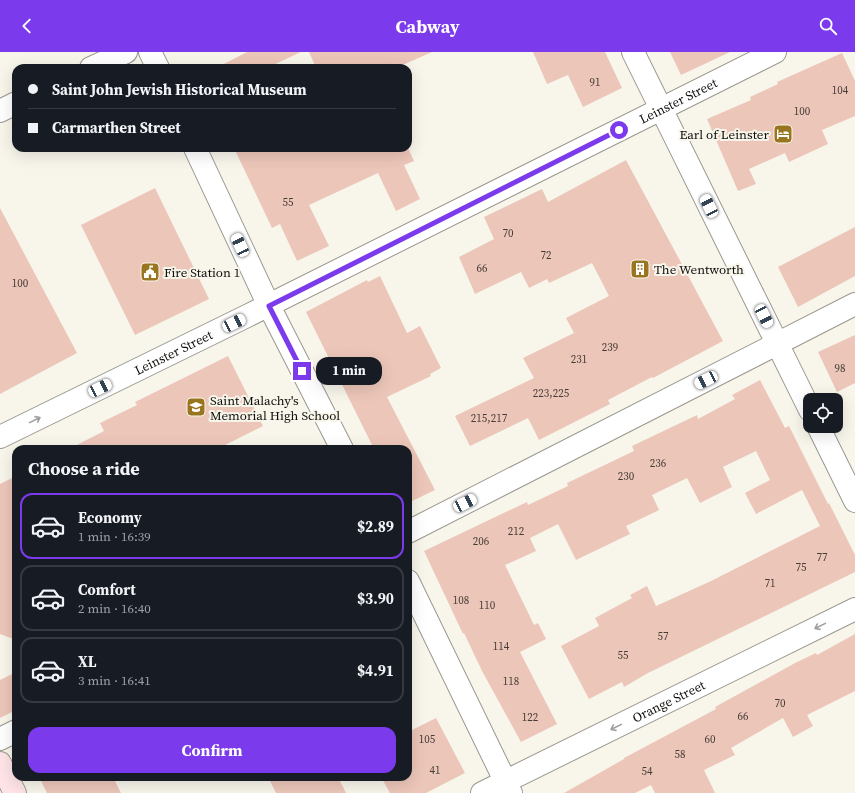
<!DOCTYPE html>
<meta charset="utf-8">
<style>
:root{--surface:#171b24;--page:#20242c;--text:#f1f3f6;--muted:#9ea1a6;--line:#363941;--accent:#7c3aed}
body{margin:0;font-family:"Source Serif 4",serif;background:var(--page);color:var(--text);height:100vh;display:flex;flex-direction:column;font-size:15px;white-space:nowrap}
*{box-sizing:border-box;margin:0}
p{font-size:13px;color:var(--muted)}
.icon{flex:none;width:22px;height:22px;fill:none;stroke:currentColor;stroke-width:2;stroke-linecap:round;stroke-linejoin:round}
.map{position:relative;flex:1;overflow:hidden}
.sheet{position:absolute;left:12px;top:393px;width:400px;height:336px;display:flex;flex-direction:column;background:var(--surface);border-radius:12px;box-shadow:0 4px 16px #0002}
.sheet>*{flex:none}
.banner{position:absolute;left:12px;top:12px;width:400px;height:88px;border-radius:12px;box-shadow:0 4px 16px #0002;display:grid;align-content:center;height:88px;padding:0 16px;background:var(--surface)}
.buttons{position:absolute;left:803px;top:341px;display:grid;gap:8px}
.buttons a{display:grid;place-items:center;width:40px;height:40px;border-radius:8px;background:var(--surface);box-shadow:0 4px 16px #0002;font-size:20px}
.end{position:absolute;width:18px;height:18px;margin:-9px;border:5px solid #7c3aed;background:#fff;box-shadow:0 0 0 2px #fff}
.from{border-radius:50%}
.bubble{position:absolute;height:28px;border-radius:12px;background:var(--surface);box-shadow:0 4px 16px #0002;font-size:13px;font-weight:700;line-height:28px;text-align:center}
.car{position:absolute;width:12px;height:24px;margin:-12px -6px;border-radius:5px;box-shadow:0 0 3px 1px #0007;background:linear-gradient(#fff 24%,#345 0 40%,#fff 0 76%,#345 0 86%,#fff 0)}
.banner b{display:flex;align-items:center;gap:14px;height:38px;font-size:15px}
.banner b+b{border-top:1px solid var(--line)}
.banner i{width:10px;height:10px;background:var(--text)}
ul{padding:0;list-style:none}
li{display:flex;align-items:center;gap:12px;height:66px;margin:0 8px 6px;padding:0 8px;border:2px solid var(--line);border-radius:12px}
li div{flex:1}
li b{display:block;font-size:15px}
li em{font-style:normal;font-weight:700}
li.current{border-color:var(--accent)}
li>.icon{width:36px;height:36px;stroke-width:1.5}
h2{padding:0 16px;font-size:18px;line-height:48px}
.button{display:flex;gap:8px;margin-top:auto;padding:8px 16px}
.button a{flex:1;height:46px;border-radius:12px;background:var(--accent);color:#fff;font-size:16px;font-weight:700;line-height:46px;text-align:center}
header{display:flex;justify-content:space-between;align-items:center;height:52px;padding:0 16px;background:var(--accent);color:#fff;font-size:18px;font-weight:700}
.map>svg:first-child{display:block}
</style>
<header><svg class="icon" aria-label="back" viewBox="0 0 24 24"><path d="M15 5l-7 7 7 7"/></svg>Cabway<svg class="icon" aria-label="search" viewBox="0 0 24 24"><circle cx="10" cy="10" r="6"/><path d="M15 15l6 6"/></svg></header>
<div class="map">
<svg width="855" height="741" viewBox="0 0 855 741">
<rect width="100%" height="100%" fill="#f8f6eb"/>
<g fill="#ecc6b9">
<path d="M247 0H301L267 16H216Z"/>
<path d="M309 0H432L396 16H316Z"/>
<path d="M533 0H605L622 36 583 55 568 23 547 32Z"/>
<path d="M670 0H730L681 23Z"/>
<path d="M842 1 855 29V64L822 78 828 92 789 110 785 101 749 117 756 132 738 139 707 67 751 48 750 45 778 32 777 30Z"/>
<path d="M234 96H408L414 109 404 113 420 147 396 159 378 121 309 153 329 194 297 209 280 172 272 176Z"/>
<path d="M626 108 723 289 653 326 652 325 608 348 610 352 539 388 528 366 470 394 455 364 534 326 523 306 574 281 566 266 609 244 592 211 549 231 547 227 529 236 521 220 475 242 459 205 494 187 484 165 542 137 548 150Z"/>
<path d="M155 136 209 247 135 283 81 173Z"/>
<path d="M0 156 77 301 0 342Z"/>
<path d="M855 175V224L798 255 778 215Z"/>
<path d="M380 224 407 281 420 274 441 316 430 322 431 324 387 345 435 438 408 451V397H374L306 260 367 228 368 230Z"/>
<path d="M855 283V331L837 340 818 300Z"/>
<path d="M228 304 263 374 217 397H69L104 379 100 371 137 353 135 350Z"/>
<path d="M760 328 785 376 789 374 828 452 829 451 855 503V520L648 621 624 635 622 630 589 647 561 594 599 574 595 566 632 546 630 543 647 534 656 554 711 529 820 474 802 438 756 462 745 441 770 428 756 399 723 415 732 435 700 451 687 426 652 443 659 458 626 474 630 482 576 508 558 472 530 486 536 499 505 513 534 573 538 571 546 587 520 600 557 672 521 690 482 619 464 581 463 582 424 499 527 450 528 453 568 434 567 431 634 399 632 394 697 363 698 367 735 347 732 343Z"/>
<path d="M16 424V588L0 582V432Z"/>
<path d="M855 582V639L807 663 813 674 793 685 783 666 731 696 735 703 704 718 715 741H655L651 733 635 741H564L624 707V706L716 657 715 655 795 611 816 601 817 603Z"/>
<path d="M16 620V658L0 666V628Z"/>
<path d="M436 666 465 721 426 741H390L381 725H408V680Z"/>
<path d="M39 725H113L121 741H47Z"/>
<path d="M268 725H338L346 741H276Z"/>
</g>
<g fill="none" stroke-linecap="round" stroke-linejoin="round">
<defs>
<g id="street">
<path d="M150 0 158 16"/>
<path d="M633 0 810 358"/>
<path d="M91 16 126 0"/>
<path d="M0 59 16 51"/>
<path d="M195 96 269 254 342 397"/>
<path d="M818 374 855 449"/>
<path id="s1" d="M0 385 247 264 775 0"/>
<path d="M408 480 855 252"/>
<path d="M408 529 511 741"/>
<path d="M0 687 16 679"/>
<path id="s2" d="M482 741 855 557"/>
</g>
<path id="secondary" d="M0 711 15 741"/>
</defs>
<use href="#street" stroke="#9a988f" stroke-width="24"/>
<use href="#secondary" stroke="#9a988f" stroke-width="24"/>
<use href="#street" stroke="#fff" stroke-width="22"/>
<use href="#secondary" stroke="#fee4e7" stroke-width="22"/>
</g>
<defs><path id="oneway-shaft" d="M-6 0H5M1.5-3L5.5 0L1.5 3" fill="none" stroke-width="1.6" stroke-linecap="round" stroke-linejoin="round"/></defs>
<g stroke="#9f9f9d">
<use href="#oneway-shaft" transform="translate(35 368) rotate(-26)"/>
<use href="#oneway-shaft" transform="translate(820 574) rotate(154)"/>
<use href="#oneway-shaft" transform="translate(616 675) rotate(154)"/>
</g>
<g fill="none" stroke-linecap="round" stroke-linejoin="round">
<path stroke="#7c3aed" stroke-width="5" d="M302 319 269 254 619 78"/>
</g>
<defs>
<symbol id="hotel-square" viewBox="-11 -11 22 22"><rect x="-9" y="-9" width="18" height="18" rx="4" fill="#9a7520" stroke="#f8f6eb"/><path d="M-6-4.5h1.5V1H6V5H4.5V3h-9V5H-6ZM-4 0a1.8 1.8 0 1 1 3.6 0ZM.5 0V-2.5h3Q6-2.5 6 0Z" fill="#fff"/></symbol>
<symbol id="building-square" viewBox="-11 -11 22 22"><rect x="-9" y="-9" width="18" height="18" rx="4" fill="#9a7520" stroke="#f8f6eb"/><path d="M-4-6H4V6H1V3H-1V6H-4ZM-2.5-4.3h1.7v1.8h-1.7ZM.8-4.3h1.7v1.8H.8ZM-2.5-1h1.7V.8h-1.7ZM.8-1h1.7V.8H.8Z" fill="#fff"/></symbol>
<symbol id="civic-square" viewBox="-11 -11 22 22"><rect x="-9" y="-9" width="18" height="18" rx="4" fill="#9a7520" stroke="#f8f6eb"/><path d="M-.6-6.5H3V-4.5H.6V-3L4-1V1h2V6H-6V1h2V-1L-.6-3ZM-1.2 2.5V6h2.4V2.5Z" fill="#fff"/></symbol>
<symbol id="school-square" viewBox="-11 -11 22 22"><rect x="-9" y="-9" width="18" height="18" rx="4" fill="#9a7520" stroke="#f8f6eb"/><path d="M0-5L7-2L0 1L-7-2ZM-4 1L0 2.5L4 1V4Q0 6-4 4Z" fill="#fff"/></symbol>
</defs>
<g fill-rule="evenodd">
<use href="#hotel-square" x="772" y="71" width="22" height="22"/>
<use href="#building-square" x="629" y="206" width="22" height="22"/>
<use href="#civic-square" x="139" y="209" width="22" height="22"/>
<use href="#school-square" x="185" y="344" width="22" height="22"/>
</g>
<g text-anchor="middle" dominant-baseline="central" stroke-width="4" stroke-linejoin="round" paint-order="stroke">
<g font-size="11" fill="#463c36">
<text x="595" y="30">91</text>
<text x="840" y="38">104</text>
<text x="802" y="59">100</text>
<text x="288" y="150">55</text>
<text x="508" y="181">70</text>
<text x="546" y="203">72</text>
<text x="482" y="216">66</text>
<text x="20" y="231">100</text>
<text x="610" y="295">239</text>
<text x="579" y="307">231</text>
<text x="840" y="316">98</text>
<text x="551" y="341">223,225</text>
<text x="489" y="366">215,217</text>
<text x="658" y="411">236</text>
<text x="626" y="424">230</text>
<text x="516" y="479">212</text>
<text x="481" y="489">206</text>
<text x="822" y="505">77</text>
<text x="801" y="515">75</text>
<text x="770" y="531">71</text>
<text x="461" y="548">108</text>
<text x="487" y="553">110</text>
<text x="663" y="584">57</text>
<text x="501" y="594">114</text>
<text x="623" y="603">55</text>
<text x="511" y="629">118</text>
<text x="780" y="651">70</text>
<text x="743" y="664">66</text>
<text x="530" y="665">122</text>
<text x="427" y="687">105</text>
<text x="710" y="687">60</text>
<text x="680" y="702">58</text>
<text x="435" y="718">41</text>
<text x="647" y="719">54</text>
</g>
<g font-size="13" fill="#0f0e0b" stroke="#f8f6eb">
<text stroke="none"><textPath href="#s1" startOffset="757">Leinster Street</textPath></text>
<text stroke="none"><textPath href="#s1" startOffset="193">Leinster Street</textPath></text>
<text stroke="none"><textPath href="#s2" startOffset="208">Orange Street</textPath></text>
</g>
<g font-size="13" fill="#0f0e0b" stroke="#f8f6eb" text-anchor="start">
<text x="769" y="82" text-anchor="end">Earl of Leinster</text>
<text x="654" y="217">The Wentworth</text>
<text x="164" y="220">Fire Station 1</text>
<text x="210" y="348">Saint Malachy's<tspan x="210" dy="15">Memorial High School</tspan></text>
</g>
</g>
</svg>
<div class="buttons">
<a><svg class="icon" aria-label="locate" viewBox="0 0 24 24"><circle cx="12" cy="12" r="6"/><path d="M12 2v4M12 18v4M2 12h4M18 12h4"/></svg></a>
</div>
<i class="end from" style="left:619px;top:78px"></i>
<i class="end" style="left:302px;top:319px"></i>
<div class="bubble" style="left:316px;top:305px;width:66px">1 min</div>
<i class="car" style="left:709px;top:154px;rotate:334deg"></i>
<i class="car" style="left:240px;top:193px;rotate:335deg"></i>
<i class="car" style="left:764px;top:264px;rotate:153deg"></i>
<i class="car" style="left:234px;top:271px;rotate:64deg"></i>
<i class="car" style="left:706px;top:328px;rotate:243deg"></i>
<i class="car" style="left:100px;top:336px;rotate:64deg"></i>
<i class="car" style="left:465px;top:451px;rotate:63deg"></i>
<div class="banner">
<b><i class="from"></i>Saint John Jewish Historical Museum</b>
<b><i></i>Carmarthen Street</b>
</div>
<section class="sheet">
<h2>Choose a ride</h2>
<ul>
<li class="current"><svg class="icon" aria-label="car" viewBox="0 0 24 24"><path d="M5 17H2v-5l4-1 3-4h7l3 4 3 1v5h-3M9 17h6M6 11h13"/><circle cx="7" cy="17" r="2"/><circle cx="17" cy="17" r="2"/></svg><div><b>Economy</b><p>1 min · 16:39</p></div><em>$2.89</em></li>
<li><svg class="icon" aria-label="car" viewBox="0 0 24 24"><path d="M5 17H2v-5l4-1 3-4h7l3 4 3 1v5h-3M9 17h6M6 11h13"/><circle cx="7" cy="17" r="2"/><circle cx="17" cy="17" r="2"/></svg><div><b>Comfort</b><p>2 min · 16:40</p></div><em>$3.90</em></li>
<li><svg class="icon" aria-label="car" viewBox="0 0 24 24"><path d="M5 17H2v-5l4-1 3-4h7l3 4 3 1v5h-3M9 17h6M6 11h13"/><circle cx="7" cy="17" r="2"/><circle cx="17" cy="17" r="2"/></svg><div><b>XL</b><p>3 min · 16:41</p></div><em>$4.91</em></li>
</ul>
<div class="button"><a>Confirm</a></div>
</section>
</div>
